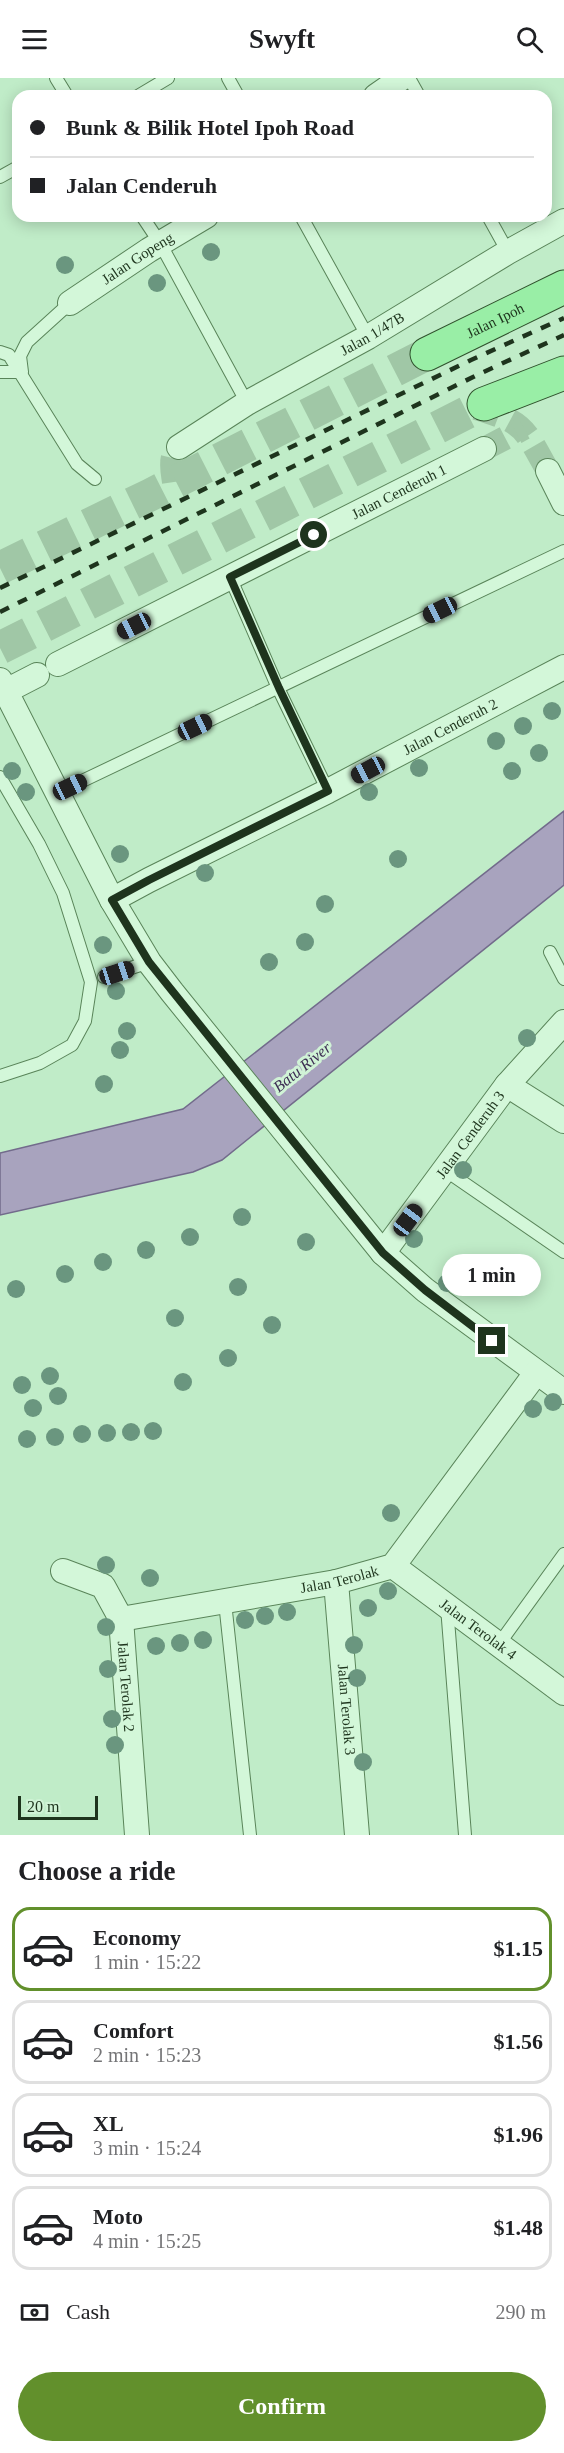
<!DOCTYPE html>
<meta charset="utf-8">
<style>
:root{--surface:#fff;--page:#f2f2f2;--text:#202124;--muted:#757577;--line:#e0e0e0;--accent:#62902c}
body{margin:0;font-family:"Times New Roman",serif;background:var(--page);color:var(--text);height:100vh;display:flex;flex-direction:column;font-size:22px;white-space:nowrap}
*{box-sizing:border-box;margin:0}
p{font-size:20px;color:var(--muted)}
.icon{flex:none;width:33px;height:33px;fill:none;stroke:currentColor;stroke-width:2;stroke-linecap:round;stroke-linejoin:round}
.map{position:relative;height:1757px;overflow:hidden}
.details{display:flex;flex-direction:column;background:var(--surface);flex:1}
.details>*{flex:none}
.banner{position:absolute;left:12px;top:12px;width:540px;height:132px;border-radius:18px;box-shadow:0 3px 15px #0003;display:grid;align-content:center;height:132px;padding:0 18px;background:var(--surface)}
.scale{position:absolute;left:18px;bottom:15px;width:80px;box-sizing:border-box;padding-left:6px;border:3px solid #1e341d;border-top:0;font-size:16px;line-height:21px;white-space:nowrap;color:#1e341d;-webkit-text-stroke:4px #d0f3d6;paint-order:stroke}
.end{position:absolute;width:27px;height:27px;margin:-14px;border:8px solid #1e341d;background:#fff;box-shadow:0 0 0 3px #fff}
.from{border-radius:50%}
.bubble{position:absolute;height:42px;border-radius:21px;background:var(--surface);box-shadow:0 3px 15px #0003;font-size:20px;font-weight:700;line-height:42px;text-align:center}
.car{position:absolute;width:18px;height:36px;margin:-18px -9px;border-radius:8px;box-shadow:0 0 4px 2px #0007;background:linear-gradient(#222 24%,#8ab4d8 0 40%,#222 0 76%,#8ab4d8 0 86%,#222 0)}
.banner b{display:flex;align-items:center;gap:21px;height:57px;font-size:22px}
.banner b+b{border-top:2px solid var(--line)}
.banner i{width:15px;height:15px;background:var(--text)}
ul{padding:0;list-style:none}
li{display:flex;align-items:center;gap:18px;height:84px;margin:0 12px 9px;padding:0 6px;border:3px solid var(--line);border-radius:18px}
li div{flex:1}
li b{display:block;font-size:22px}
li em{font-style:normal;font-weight:700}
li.selected{border-color:var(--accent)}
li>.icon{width:54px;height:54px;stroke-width:1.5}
h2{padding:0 18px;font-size:27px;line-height:72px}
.pay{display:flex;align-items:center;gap:15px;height:66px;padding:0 18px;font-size:22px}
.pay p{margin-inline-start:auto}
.cta{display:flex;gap:12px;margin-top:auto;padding:12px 18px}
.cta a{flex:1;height:69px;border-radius:36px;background:var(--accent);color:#fff;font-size:24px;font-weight:700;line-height:69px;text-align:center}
header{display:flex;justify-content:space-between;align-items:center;height:78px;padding:0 18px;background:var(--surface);font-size:27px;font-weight:700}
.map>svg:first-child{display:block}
</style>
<header><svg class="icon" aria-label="menu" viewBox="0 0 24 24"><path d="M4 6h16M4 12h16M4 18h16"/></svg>Swyft<svg class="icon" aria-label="search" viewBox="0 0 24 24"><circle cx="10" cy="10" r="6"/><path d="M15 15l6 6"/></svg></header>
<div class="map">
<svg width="564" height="1757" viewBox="0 0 564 1757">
<rect width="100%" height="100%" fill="#c0ecc8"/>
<path fill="#a8a3be" stroke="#726b8b" stroke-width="1.5" d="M564 733V807L222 1082 193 1094 0 1137V1075L183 1031Z"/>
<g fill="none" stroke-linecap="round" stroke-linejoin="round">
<g stroke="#a0c7a6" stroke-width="24" stroke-dasharray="24 12" stroke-linecap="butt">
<path d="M476 330C526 345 523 349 548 393"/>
<path d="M484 371 524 350"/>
<path d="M174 404C172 390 169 380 179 369"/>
</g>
<g stroke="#a0c7a6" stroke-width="33" stroke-dasharray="33 16" stroke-linecap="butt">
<path d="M0 490 150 417 427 276"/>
<path d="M0 570 484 326"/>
</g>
<defs>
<g id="lane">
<path d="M56 0 67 18"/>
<path d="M228 0 238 18"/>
<path d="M409 0 419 18"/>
<path d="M138 18 168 0"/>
<path d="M0 99 18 89"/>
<path d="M142 138 160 165 247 325"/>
<path d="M301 138 368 259"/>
<path d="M488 138 508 174"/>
<path d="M0 274 9 277 77 386 95 401"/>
<path d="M0 294H22L20 278 27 264 70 225"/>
<path d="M230 499 278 610 328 713"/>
<path d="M0 699 39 766 63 815 91 904 85 943 72 967 40 985 0 998"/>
<path d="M57 715 564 473"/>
<path d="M550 874 564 901"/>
<path d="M104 899 149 884"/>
<path d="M445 1092 564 1174"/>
<path d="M225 1524 250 1757"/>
<path d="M447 1529 465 1757"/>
<path d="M499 1566 564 1476"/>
</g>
<g id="street">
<path d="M376 18 402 0"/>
<path id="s1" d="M70 225 149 172 206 138"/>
<path id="s2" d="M179 369 247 325 368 259 508 174 564 143"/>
<path d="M548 393 564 425"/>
<path id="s3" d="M58 586 484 371"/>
<path d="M0 602 112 822 149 884 172 914 383 1175 425 1212 564 1314"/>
<path d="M6 613 37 597"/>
<path id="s4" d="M112 822 149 802 328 713 564 589"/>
<path d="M507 1007 564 1043"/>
<path id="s5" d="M383 1175 507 1007 564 944"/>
<path id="s6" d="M393 1488 564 1615"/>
<path id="s7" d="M63 1493 103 1508 121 1541 137 1757"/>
<path id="s8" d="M336 1504 357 1757"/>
<path id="s9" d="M121 1541 336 1504 393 1488 536 1295"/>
</g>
<g id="primary">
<path id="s10" d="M427 276 564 209"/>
<path d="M484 326 564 295"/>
</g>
</defs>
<use href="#lane" stroke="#598459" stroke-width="14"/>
<use href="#street" stroke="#598459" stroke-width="26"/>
<use href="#primary" stroke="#30522d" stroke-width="35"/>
<use href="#lane" stroke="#d3f7d9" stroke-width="12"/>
<use href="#street" stroke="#d3f7d9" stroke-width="24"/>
<use href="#primary" stroke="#99eea6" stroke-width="33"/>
<g stroke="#1e341d" stroke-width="4.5" stroke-dasharray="10 10" stroke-linecap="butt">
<path d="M0 510 471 282 564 240"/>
<path d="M0 534 477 297 564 257"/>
</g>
</g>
<g fill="#6a967f">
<circle cx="211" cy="174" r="9"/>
<circle cx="65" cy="187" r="9"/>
<circle cx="157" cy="205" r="9"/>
<circle cx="552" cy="633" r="9"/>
<circle cx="523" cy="648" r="9"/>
<circle cx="496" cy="663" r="9"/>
<circle cx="539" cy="675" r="9"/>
<circle cx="419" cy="690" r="9"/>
<circle cx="12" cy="693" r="9"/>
<circle cx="512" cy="693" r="9"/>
<circle cx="26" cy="714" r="9"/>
<circle cx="369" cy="714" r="9"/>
<circle cx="120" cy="776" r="9"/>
<circle cx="398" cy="781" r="9"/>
<circle cx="205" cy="795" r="9"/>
<circle cx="325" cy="826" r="9"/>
<circle cx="305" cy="864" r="9"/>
<circle cx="103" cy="867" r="9"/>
<circle cx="269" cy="884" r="9"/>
<circle cx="116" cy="913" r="9"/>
<circle cx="127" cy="953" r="9"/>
<circle cx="527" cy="960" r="9"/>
<circle cx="120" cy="972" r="9"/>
<circle cx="104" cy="1006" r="9"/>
<circle cx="463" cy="1092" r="9"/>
<circle cx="242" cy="1139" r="9"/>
<circle cx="190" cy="1159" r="9"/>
<circle cx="414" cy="1161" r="9"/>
<circle cx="306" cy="1164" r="9"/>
<circle cx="146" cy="1172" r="9"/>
<circle cx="103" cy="1184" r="9"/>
<circle cx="65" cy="1196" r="9"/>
<circle cx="447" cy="1205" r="9"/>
<circle cx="238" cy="1209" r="9"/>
<circle cx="16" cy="1211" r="9"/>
<circle cx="175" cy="1240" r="9"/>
<circle cx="272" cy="1247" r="9"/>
<circle cx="228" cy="1280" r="9"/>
<circle cx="50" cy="1298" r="9"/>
<circle cx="183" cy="1304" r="9"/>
<circle cx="22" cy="1307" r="9"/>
<circle cx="58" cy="1318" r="9"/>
<circle cx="553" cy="1324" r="9"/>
<circle cx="33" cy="1330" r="9"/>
<circle cx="533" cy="1331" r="9"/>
<circle cx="153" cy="1353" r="9"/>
<circle cx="131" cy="1354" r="9"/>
<circle cx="107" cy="1355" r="9"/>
<circle cx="82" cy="1356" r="9"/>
<circle cx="55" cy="1359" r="9"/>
<circle cx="27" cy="1361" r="9"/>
<circle cx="391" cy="1435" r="9"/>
<circle cx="106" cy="1487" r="9"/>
<circle cx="150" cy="1500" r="9"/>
<circle cx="388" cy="1513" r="9"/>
<circle cx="368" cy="1530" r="9"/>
<circle cx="287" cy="1534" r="9"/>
<circle cx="265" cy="1538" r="9"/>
<circle cx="245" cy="1542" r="9"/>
<circle cx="106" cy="1549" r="9"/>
<circle cx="203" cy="1562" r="9"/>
<circle cx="180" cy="1565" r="9"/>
<circle cx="354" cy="1567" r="9"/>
<circle cx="156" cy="1568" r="9"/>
<circle cx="108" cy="1591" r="9"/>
<circle cx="357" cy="1600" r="9"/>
<circle cx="112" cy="1641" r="9"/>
<circle cx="115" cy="1667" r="9"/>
<circle cx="363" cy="1684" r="9"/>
</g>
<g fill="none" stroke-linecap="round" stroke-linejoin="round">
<path stroke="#1e341d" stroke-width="8" d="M314 457 230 499 279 610 328 713 149 802 112 822 149 884 383 1175 425 1212 492 1263"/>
</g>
<g text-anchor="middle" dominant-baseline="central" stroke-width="6" stroke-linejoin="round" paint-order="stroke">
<g font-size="15" fill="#1e341d" stroke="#d0f3d6">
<text stroke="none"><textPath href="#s1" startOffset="81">Jalan Gopeng</textPath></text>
<text stroke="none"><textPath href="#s10" startOffset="76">Jalan Ipoh</textPath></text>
<text stroke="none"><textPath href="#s2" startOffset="224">Jalan 1/47B</textPath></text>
<text stroke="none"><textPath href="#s3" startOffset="382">Jalan Cenderuh 1</textPath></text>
<text stroke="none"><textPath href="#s4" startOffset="380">Jalan Cenderuh 2</textPath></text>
<text stroke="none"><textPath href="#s5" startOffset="147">Jalan Cenderuh 3</textPath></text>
<text stroke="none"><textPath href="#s9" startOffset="222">Jalan Terolak</textPath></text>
<text stroke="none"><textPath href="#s6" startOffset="106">Jalan Terolak 4</textPath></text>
<text stroke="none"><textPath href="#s7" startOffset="148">Jalan Terolak 2</textPath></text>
<text stroke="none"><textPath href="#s8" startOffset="128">Jalan Terolak 3</textPath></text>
</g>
<g font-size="16" font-style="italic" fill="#3c2d53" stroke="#d0f3d6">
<text transform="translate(302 989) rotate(-39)">Batu River</text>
</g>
</g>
</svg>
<div class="scale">20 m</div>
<i class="end from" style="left:314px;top:457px"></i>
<i class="end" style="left:492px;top:1263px"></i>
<div class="bubble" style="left:442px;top:1176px;width:99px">1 min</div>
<i class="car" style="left:440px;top:532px;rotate:244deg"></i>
<i class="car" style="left:134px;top:548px;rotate:243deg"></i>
<i class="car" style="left:195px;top:649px;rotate:65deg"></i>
<i class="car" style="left:368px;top:692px;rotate:242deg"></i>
<i class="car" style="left:70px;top:709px;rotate:65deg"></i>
<i class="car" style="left:117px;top:895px;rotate:72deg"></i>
<i class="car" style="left:408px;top:1142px;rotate:37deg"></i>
<div class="banner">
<b><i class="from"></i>Bunk &amp; Bilik Hotel Ipoh Road</b>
<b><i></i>Jalan Cenderuh</b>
</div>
</div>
<section class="details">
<h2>Choose a ride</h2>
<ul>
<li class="selected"><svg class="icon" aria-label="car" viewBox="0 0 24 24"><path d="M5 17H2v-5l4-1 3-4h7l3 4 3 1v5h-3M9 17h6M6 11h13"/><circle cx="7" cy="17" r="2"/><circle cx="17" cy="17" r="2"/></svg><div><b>Economy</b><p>1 min · 15:22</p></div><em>$1.15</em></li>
<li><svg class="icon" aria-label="car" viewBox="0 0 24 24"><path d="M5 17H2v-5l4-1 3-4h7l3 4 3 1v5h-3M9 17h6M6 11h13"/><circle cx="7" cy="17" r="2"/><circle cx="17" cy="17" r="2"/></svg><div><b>Comfort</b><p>2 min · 15:23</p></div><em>$1.56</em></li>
<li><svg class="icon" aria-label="car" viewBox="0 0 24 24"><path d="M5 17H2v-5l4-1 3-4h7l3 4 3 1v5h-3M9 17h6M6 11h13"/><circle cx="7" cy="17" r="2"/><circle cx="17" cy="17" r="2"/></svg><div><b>XL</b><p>3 min · 15:24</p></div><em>$1.96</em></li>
<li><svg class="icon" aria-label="car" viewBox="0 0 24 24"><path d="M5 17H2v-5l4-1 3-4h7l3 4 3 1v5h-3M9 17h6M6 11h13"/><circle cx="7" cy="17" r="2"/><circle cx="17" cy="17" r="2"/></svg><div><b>Moto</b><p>4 min · 15:25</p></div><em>$1.48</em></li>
</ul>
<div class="pay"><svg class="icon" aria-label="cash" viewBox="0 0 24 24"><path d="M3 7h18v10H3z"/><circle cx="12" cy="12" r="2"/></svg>Cash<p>290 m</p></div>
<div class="cta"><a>Confirm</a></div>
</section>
